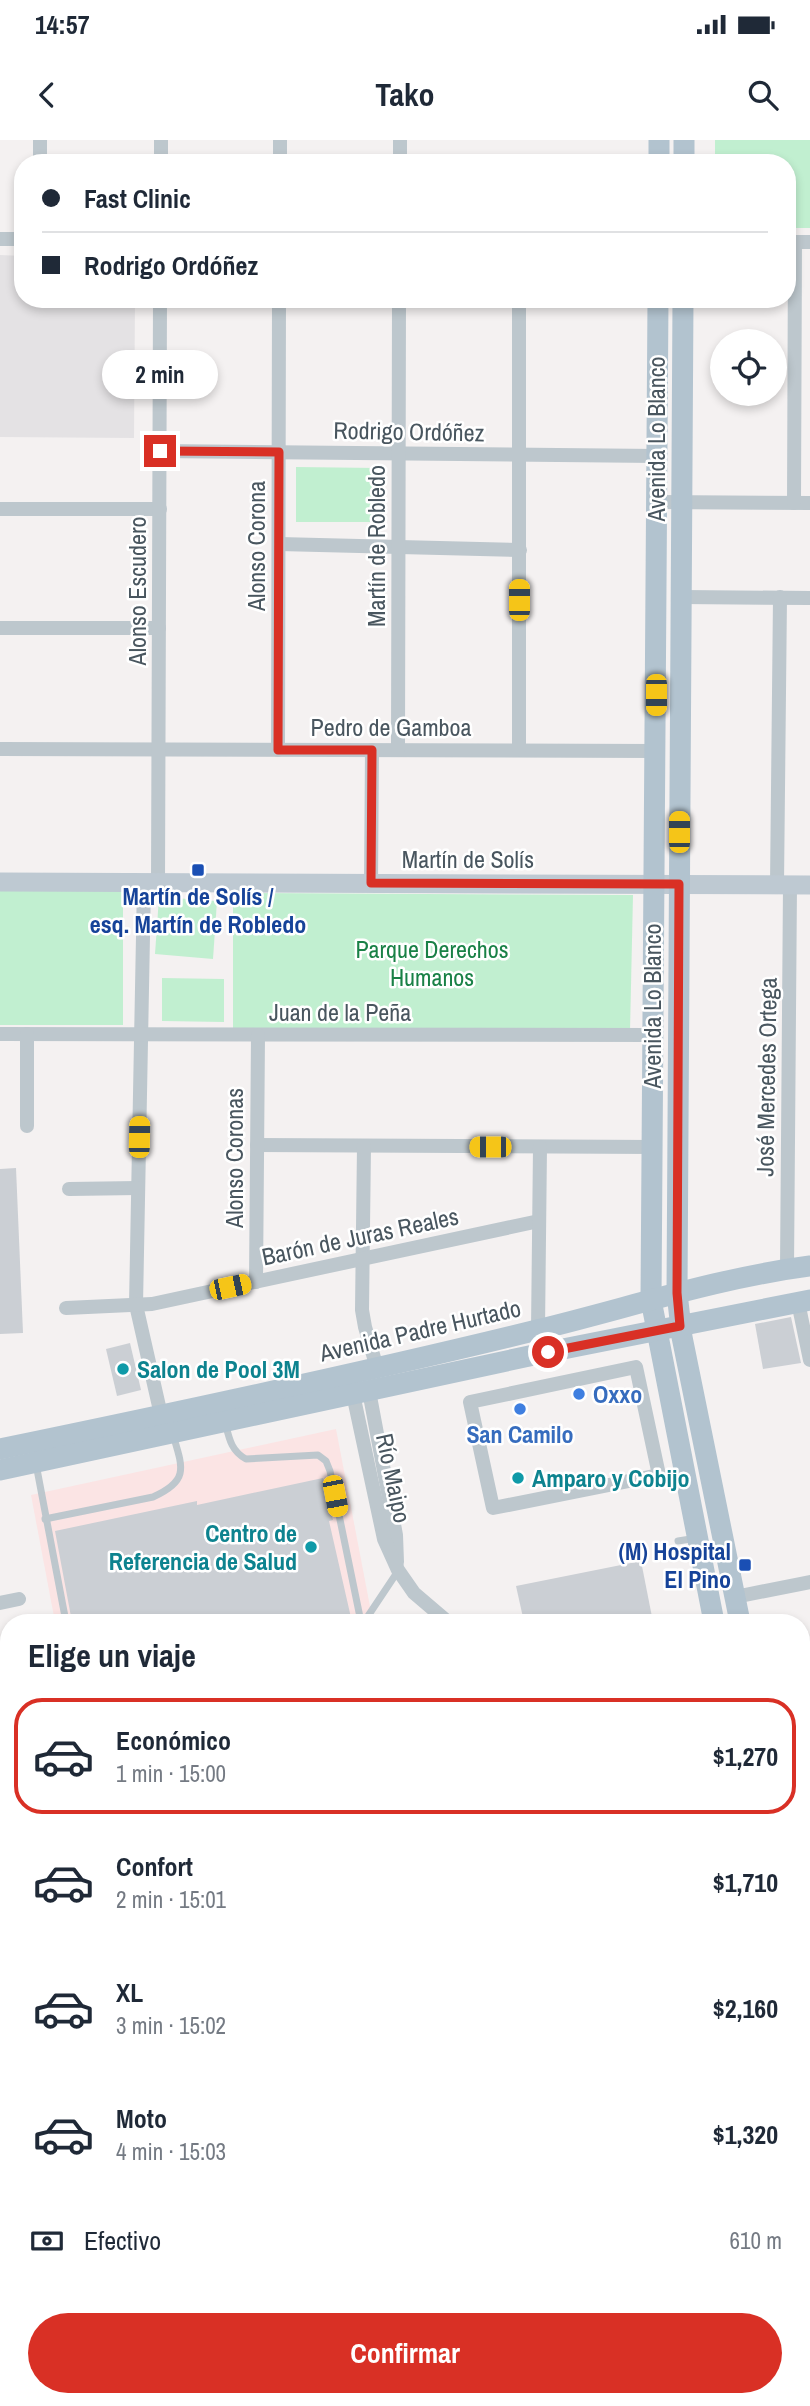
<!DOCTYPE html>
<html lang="es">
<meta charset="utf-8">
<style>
:root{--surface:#fff;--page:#f2f2f3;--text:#1f2937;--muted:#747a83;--line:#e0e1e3;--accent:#d93025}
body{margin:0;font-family:"Archivo Narrow",sans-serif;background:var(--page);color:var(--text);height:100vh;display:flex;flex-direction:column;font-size:26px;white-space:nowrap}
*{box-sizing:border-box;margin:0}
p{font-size:23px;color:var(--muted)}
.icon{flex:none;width:38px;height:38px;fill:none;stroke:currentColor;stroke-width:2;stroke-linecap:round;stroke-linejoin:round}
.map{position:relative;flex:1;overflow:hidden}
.sheet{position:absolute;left:0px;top:1474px;width:810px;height:793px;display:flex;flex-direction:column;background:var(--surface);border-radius:28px 28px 0 0;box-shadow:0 4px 10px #0003}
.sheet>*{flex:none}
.top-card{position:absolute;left:14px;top:14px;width:782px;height:154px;border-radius:28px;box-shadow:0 4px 10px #0003;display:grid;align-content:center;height:154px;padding:0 28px;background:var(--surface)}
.controls{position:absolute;left:710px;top:189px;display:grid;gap:14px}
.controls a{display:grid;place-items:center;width:77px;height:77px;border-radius:50%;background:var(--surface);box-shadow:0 4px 10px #0003;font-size:35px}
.end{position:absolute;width:32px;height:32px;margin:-16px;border:9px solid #d93025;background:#fff;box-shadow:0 0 0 4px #fff}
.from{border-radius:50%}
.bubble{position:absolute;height:49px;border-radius:24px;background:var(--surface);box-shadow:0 4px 10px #0003;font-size:23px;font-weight:800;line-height:49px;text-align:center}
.car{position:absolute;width:21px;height:42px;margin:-21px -10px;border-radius:9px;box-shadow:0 0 5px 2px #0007;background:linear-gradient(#f5c518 24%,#345 0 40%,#f5c518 0 76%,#345 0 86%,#f5c518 0)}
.top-card b{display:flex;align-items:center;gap:24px;height:66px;font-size:26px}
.top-card b+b{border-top:2px solid var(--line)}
.top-card i{width:18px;height:18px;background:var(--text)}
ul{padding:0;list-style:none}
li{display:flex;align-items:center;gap:21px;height:116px;margin:0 14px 10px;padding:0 14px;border:4px solid transparent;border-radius:28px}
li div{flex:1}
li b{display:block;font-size:26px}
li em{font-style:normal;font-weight:800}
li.selected{border-color:var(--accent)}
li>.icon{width:63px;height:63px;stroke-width:1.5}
h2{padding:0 28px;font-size:32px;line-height:84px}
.pay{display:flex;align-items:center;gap:18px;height:77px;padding:0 28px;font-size:26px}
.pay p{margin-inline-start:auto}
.cta{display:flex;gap:14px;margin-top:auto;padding:14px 28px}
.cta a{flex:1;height:80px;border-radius:42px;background:var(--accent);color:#fff;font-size:28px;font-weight:800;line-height:80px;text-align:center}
.status{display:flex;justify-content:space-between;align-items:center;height:49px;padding:0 35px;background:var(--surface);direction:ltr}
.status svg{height:19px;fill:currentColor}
header{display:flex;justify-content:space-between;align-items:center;height:91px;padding:0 28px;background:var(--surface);font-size:32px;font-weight:800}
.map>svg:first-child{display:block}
</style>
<div class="status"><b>14:57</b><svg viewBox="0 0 49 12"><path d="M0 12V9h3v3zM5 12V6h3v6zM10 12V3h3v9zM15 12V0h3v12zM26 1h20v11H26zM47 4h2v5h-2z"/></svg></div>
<header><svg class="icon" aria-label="back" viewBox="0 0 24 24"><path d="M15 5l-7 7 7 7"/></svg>Tako<svg class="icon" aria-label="search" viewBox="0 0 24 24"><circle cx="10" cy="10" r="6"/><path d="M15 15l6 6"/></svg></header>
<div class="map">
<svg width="810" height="2266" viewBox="0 0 810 2266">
<rect width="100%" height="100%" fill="#f4f1f1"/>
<path fill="#e4e2e4" d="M0 115 23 116V159H135L134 298 0 297Z"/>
<g fill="#fbe4e4">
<path d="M336 1289 373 1482H55L31 1355Z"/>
<path d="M205 2258H523L525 2266H206Z"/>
</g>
<g fill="#c1efd0">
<path d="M715 0H810V88H788V23H715Z"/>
<path d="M296 327 378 328V382H296Z"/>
<path d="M123 747V885H0V749Z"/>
<path d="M233 753 633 755 630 891 233 890Z"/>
<path d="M159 757 217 761 213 819 155 814Z"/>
<path d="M162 838 224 839V882L162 881Z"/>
<path d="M9 2106V2191L0 2193V2108Z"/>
<path d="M9 2210V2258H44L46 2266H0V2212Z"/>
</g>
<g fill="#cbcfd4">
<path d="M16 1028 23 1193 0 1194V1029Z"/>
<path d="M791 1177 801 1223 763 1229 755 1184Z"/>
<path d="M130 1203 141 1250 117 1256 106 1209Z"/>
<path d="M323 1338 333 1380 329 1381 352 1482H72L55 1391 197 1361V1365Z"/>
<path d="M641 1421 653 1482H524L516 1446Z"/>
</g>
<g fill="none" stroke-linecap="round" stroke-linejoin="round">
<g stroke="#bdc7cd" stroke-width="7">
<path d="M225 1282C229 1298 231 1311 246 1319L318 1315 326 1321 330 1331 361 1482"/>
<path d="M36 1324 66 1482"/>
<path d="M45 1379 153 1357C189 1341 183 1328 173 1295"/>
<path d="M678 1401 697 1398"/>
<path d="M364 1482 398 1431"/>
<path d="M766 2258 767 2266"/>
</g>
<g stroke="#bdc7cd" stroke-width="14">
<path d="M40 0V23"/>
<path d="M161 23V0"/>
<path d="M280 23V0"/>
<path d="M400 23V0"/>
<path d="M0 99H23"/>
<path d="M788 102H810"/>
<path d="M160 311 657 316"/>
<path d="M657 362 810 363"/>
<path d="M794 363 795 102"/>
<path d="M0 369H160"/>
<path d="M279 404 520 410"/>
<path d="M682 457 810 458"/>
<path d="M0 488H159"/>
<path d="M0 609 655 611"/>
<path d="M278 610 279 159"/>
<path d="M398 610 399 159"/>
<path d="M519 610V159"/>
<path d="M144 743 136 1165 161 1275 164 1280"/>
<path d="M158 743 160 159"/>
<path d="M371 743 372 610"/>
<path d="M777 745 780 457"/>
<path d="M0 894 654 895"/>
<path d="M27 986V894"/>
<path d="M257 1005 653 1007"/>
<path d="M364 1006 362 1170 365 1187 377 1228"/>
<path d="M69 1049 138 1048"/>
<path d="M787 1129 790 745"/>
<path d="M256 1142 258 895"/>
<path d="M798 1162 810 1220"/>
<path d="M66 1168 152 1164 539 1081"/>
<path d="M538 1190 540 1007"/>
<path d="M636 1227 659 1335 493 1368 470 1262Z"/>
<path d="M369 1251 396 1395 397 1422"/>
<path d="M353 1254 384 1399 398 1430 414 1453 448 1482"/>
<path d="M735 1457 810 1442"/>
<path d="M0 1463 19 1459"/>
<path d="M802 1554 810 1553"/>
<path d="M0 1566 9 1564"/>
<path d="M802 1667 810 1665"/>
<path d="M0 1675 9 1673"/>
<path d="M802 1773 810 1771"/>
<path d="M0 1779 9 1778"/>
<path d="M0 1883 9 1881"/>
<path d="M0 1991 9 1989"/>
<path d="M0 2095 9 2093"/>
<path d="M802 2170 810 2168"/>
<path d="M0 2202 9 2201"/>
<path d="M536 2258 538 2266"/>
</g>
<path stroke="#bec9d2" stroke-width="19" d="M0 742 810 745"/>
<g stroke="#b2c3cf" stroke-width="21">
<path d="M659 23V0"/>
<path d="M684 23V0"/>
<path d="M658 159 651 1160 714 1482"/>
<path d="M683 159 677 1153 682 1197 740 1482"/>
<path d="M0 1309C179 1272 359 1234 537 1190 628 1168 717 1138 810 1126"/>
<path d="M0 1330 548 1212 810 1160"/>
<path d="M802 1786 810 1828"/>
<path d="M802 1923 810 1966"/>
</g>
</g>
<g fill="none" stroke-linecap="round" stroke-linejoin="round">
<path stroke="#d93025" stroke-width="9" d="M160 311 279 312 278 610H372L371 743 679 744 677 1153 680 1186 548 1212"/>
</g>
<g fill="#1a4fb4" stroke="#fff" stroke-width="2.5">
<rect x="191" y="723" width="14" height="14" rx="3.5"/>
<rect x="738" y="1418" width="14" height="14" rx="3.5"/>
</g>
<g fill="#0f9aa8" stroke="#fff" stroke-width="2.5">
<circle cx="123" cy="1229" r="7"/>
<circle cx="518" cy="1338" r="7"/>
<circle cx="311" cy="1407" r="7"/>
</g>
<g fill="#3f7fe0" stroke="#fff" stroke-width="2.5">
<circle cx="579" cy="1254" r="7"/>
<circle cx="520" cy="1269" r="7"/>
</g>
<g text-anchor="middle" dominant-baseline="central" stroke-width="5" stroke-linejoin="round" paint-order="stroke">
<g font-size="24" fill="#49565f" stroke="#fff">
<text transform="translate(409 291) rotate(1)">Rodrigo Ordóñez</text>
<text transform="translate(656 299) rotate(-90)">Avenida Lo Blanco</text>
<text transform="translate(256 406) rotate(-90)">Alonso Corona</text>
<text transform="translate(376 406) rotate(-90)">Martín de Robledo</text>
<text transform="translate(137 451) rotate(-90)">Alonso Escudero</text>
<text x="391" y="587">Pedro de Gamboa</text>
<text x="468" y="719">Martín de Solís</text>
<text transform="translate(652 866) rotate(-90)">Avenida Lo Blanco</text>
<text x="340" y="872">Juan de la Peña</text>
<text transform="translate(766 937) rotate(-89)">José Mercedes Ortega</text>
<text transform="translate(234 1018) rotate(-90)">Alonso Coronas</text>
<text transform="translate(360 1096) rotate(-12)">Barón de Juras Reales</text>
<text transform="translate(420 1190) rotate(-13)">Avenida Padre Hurtado</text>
<text transform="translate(394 1338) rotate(78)">Río Maipo</text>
</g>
<g font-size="24" font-weight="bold" fill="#164399" stroke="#fff">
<text x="198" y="756">Martín de Solís /<tspan x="198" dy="28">esq. Martín de Robledo</tspan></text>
<text x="731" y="1411" text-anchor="end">(M) Hospital<tspan x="731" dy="28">El Pino</tspan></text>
</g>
<g font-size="24" fill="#198146" stroke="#fff">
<text x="432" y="809">Parque Derechos<tspan x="432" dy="28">Humanos</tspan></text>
</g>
<g font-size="24" font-weight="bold" fill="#0d838f" stroke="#fff" text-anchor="start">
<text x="137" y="1229">Salon de Pool 3M</text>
<text x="532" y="1338">Amparo y Cobijo</text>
<text x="297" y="1393" text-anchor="end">Centro de<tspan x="297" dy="28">Referencia de Salud</tspan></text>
</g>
<g font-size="24" font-weight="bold" fill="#366cbe" stroke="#fff" text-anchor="start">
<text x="593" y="1254">Oxxo</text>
<text x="520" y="1294" text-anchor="middle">San Camilo</text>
</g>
</g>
</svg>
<div class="controls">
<a><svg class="icon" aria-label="locate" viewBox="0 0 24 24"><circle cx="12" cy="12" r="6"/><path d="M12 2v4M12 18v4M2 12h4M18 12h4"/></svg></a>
</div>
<i class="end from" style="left:548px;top:1212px"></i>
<i class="end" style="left:160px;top:311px"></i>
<div class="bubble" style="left:102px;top:210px;width:116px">2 min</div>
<i class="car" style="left:519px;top:460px;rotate:0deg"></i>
<i class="car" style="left:656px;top:555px;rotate:180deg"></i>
<i class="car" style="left:679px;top:692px;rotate:0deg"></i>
<i class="car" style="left:139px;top:997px;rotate:1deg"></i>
<i class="car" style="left:490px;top:1007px;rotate:270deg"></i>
<i class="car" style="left:230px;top:1147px;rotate:78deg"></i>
<i class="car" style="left:335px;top:1356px;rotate:169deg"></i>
<div class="top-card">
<b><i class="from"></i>Fast Clinic</b>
<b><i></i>Rodrigo Ordóñez</b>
</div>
<section class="sheet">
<h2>Elige un viaje</h2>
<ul>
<li class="selected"><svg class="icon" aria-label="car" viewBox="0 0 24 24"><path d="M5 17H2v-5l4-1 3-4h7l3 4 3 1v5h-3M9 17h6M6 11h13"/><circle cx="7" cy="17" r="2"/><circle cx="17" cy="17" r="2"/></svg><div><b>Económico</b><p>1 min · 15:00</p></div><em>$1,270</em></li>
<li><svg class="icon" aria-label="car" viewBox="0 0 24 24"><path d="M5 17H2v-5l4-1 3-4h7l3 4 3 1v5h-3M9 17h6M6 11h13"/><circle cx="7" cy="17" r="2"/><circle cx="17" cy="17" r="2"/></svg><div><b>Confort</b><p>2 min · 15:01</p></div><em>$1,710</em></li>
<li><svg class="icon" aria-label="car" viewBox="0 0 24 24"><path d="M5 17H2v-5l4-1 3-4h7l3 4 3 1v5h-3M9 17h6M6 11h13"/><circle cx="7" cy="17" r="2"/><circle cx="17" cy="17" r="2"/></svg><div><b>XL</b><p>3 min · 15:02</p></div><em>$2,160</em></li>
<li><svg class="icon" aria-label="car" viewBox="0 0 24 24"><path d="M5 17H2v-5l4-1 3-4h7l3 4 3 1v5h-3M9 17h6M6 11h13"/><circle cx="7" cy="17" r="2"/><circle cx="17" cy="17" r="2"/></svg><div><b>Moto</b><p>4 min · 15:03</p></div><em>$1,320</em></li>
</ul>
<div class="pay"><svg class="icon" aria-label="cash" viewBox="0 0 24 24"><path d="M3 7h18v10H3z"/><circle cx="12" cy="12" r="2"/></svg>Efectivo<p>610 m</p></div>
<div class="cta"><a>Confirmar</a></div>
</section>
</div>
